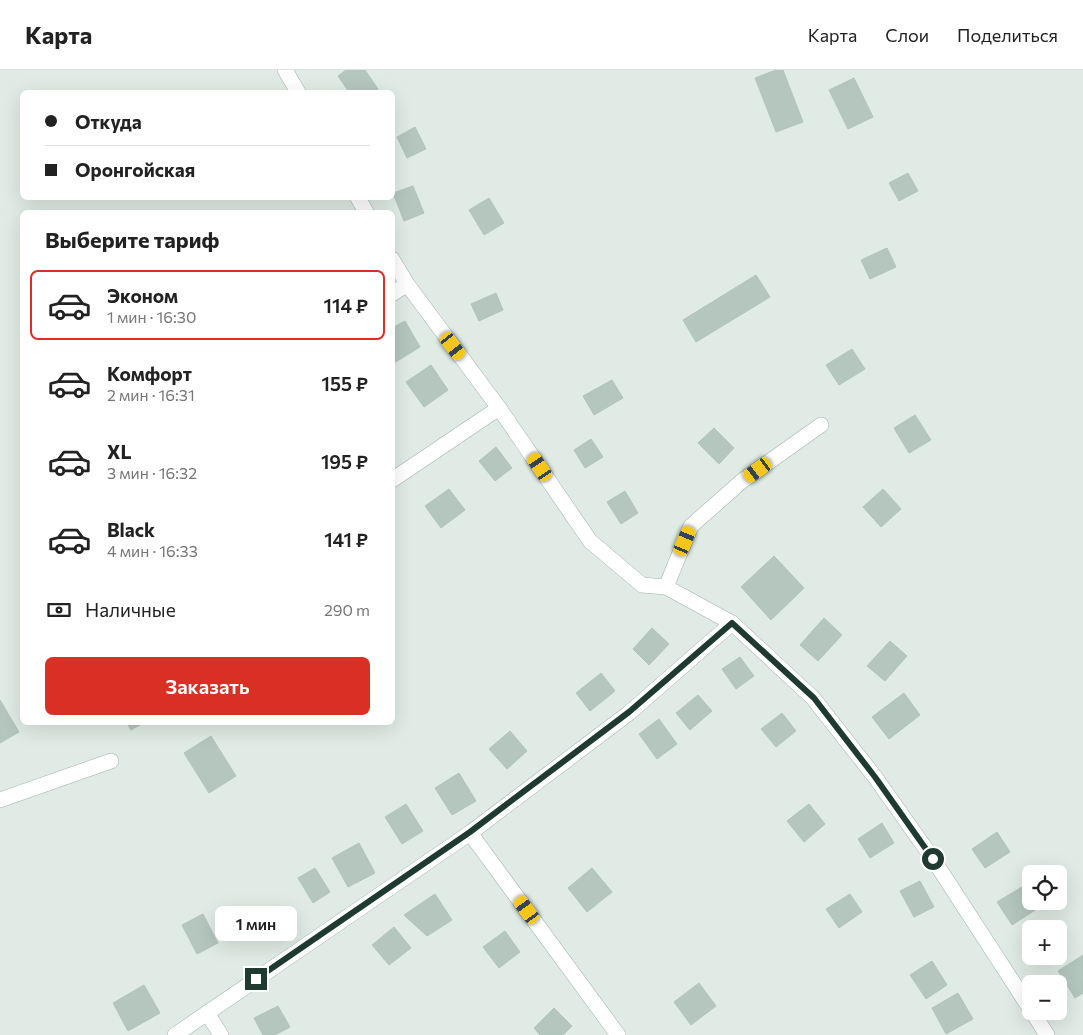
<!DOCTYPE html>
<html lang="ru">
<meta charset="utf-8">
<style>
:root{--surface:#fff;--page:#f6f6f6;--text:#222;--muted:#767676;--line:#e0e0e0;--accent:#d93025}
body{margin:0;font-family:Commissioner,sans-serif;background:var(--page);color:var(--text);height:100vh;display:flex;flex-direction:column;font-size:19px;white-space:nowrap}
*{box-sizing:border-box;margin:0}
p{font-size:16px;color:var(--muted)}
.icon{flex:none;width:28px;height:28px;fill:none;stroke:currentColor;stroke-width:2;stroke-linecap:round;stroke-linejoin:round}
.map{position:relative;flex:1;overflow:hidden}
.details{position:absolute;left:20px;top:140px;width:375px;height:515px;display:flex;flex-direction:column;background:var(--surface);border-radius:8px;box-shadow:0 5px 20px #0002}
.details>*{flex:none}
.hud{position:absolute;left:20px;top:20px;width:375px;height:110px;border-radius:8px;box-shadow:0 5px 20px #0002;display:grid;align-content:center;height:110px;padding:0 25px;background:var(--surface)}
.controls{position:absolute;left:1022px;top:795px;display:grid;gap:10px}
.controls a{display:grid;place-items:center;width:45px;height:45px;border-radius:8px;background:var(--surface);box-shadow:0 5px 20px #0002;font-size:25px}
.end{position:absolute;width:22px;height:22px;margin:-11px;border:6px solid #1f3b31;background:#fff;box-shadow:0 0 0 2px #fff}
.from{border-radius:50%}
.bubble{position:absolute;height:35px;border-radius:8px;background:var(--surface);box-shadow:0 5px 20px #0002;font-size:16px;font-weight:600;line-height:35px;text-align:center}
.car{position:absolute;width:15px;height:30px;margin:-15px -8px;border-radius:6px;box-shadow:0 0 4px 1px #0007;background:linear-gradient(#f5c518 24%,#345 0 40%,#f5c518 0 76%,#345 0 86%,#f5c518 0)}
.hud b{display:flex;align-items:center;gap:18px;height:48px;font-size:19px}
.hud b+b{border-top:1px solid var(--line)}
.hud i{width:12px;height:12px;background:var(--text)}
ul{padding:0;list-style:none}
li{display:flex;align-items:center;gap:15px;height:70px;margin:0 10px 8px;padding:0 15px;border:2px solid transparent;border-radius:8px}
li div{flex:1}
li b{display:block;font-size:19px}
li em{font-style:normal;font-weight:600}
li.active{border-color:var(--accent)}
li>.icon{width:45px;height:45px;stroke-width:1.5}
h2{padding:0 25px;font-size:22px;line-height:60px}
.pay{display:flex;align-items:center;gap:12px;height:55px;padding:0 25px;font-size:19px}
.pay p{margin-inline-start:auto}
.button{display:flex;gap:10px;margin-top:auto;padding:10px 25px}
.button a{flex:1;height:58px;border-radius:8px;background:var(--accent);color:#fff;font-size:20px;font-weight:600;line-height:58px;text-align:center}
header{display:flex;align-items:center;gap:30px;box-sizing:border-box;height:70px;padding:0 25px;background:var(--surface);border-bottom:1px solid var(--line)}
header strong{font-size:24px}
nav{display:flex;gap:28px;margin-inline-start:auto;font-size:18px}
.map>svg:first-child{display:block}
</style>
<header>
<strong>Карта</strong>
<nav><a>Карта</a><a>Слои</a><a>Поделиться</a></nav>
</header>
<div class="map">
<svg width="1083" height="965" viewBox="0 0 1083 965">
<rect width="100%" height="100%" fill="#dfebe4"/>
<g fill="#b4c6bd" stroke="#b1c5ba">
<path d="M346 0H365L378 19 373 22H349L338 6Z"/>
<path d="M776 0H783L803 52 776 62 755 8Z"/>
<path d="M854 8 873 47 848 59 829 20Z"/>
<path d="M415 57 426 79 407 88 397 67Z"/>
<path d="M908 103 918 121 899 131 889 113Z"/>
<path d="M413 116 424 143 404 151 393 123Z"/>
<path d="M489 128 504 153 484 165 469 140Z"/>
<path d="M887 178 896 197 870 209 861 190Z"/>
<path d="M756 205 770 227 696 272 683 250Z"/>
<path d="M496 223 503 240 479 251 471 234Z"/>
<path d="M405 251 420 277 394 293 392 291V258Z"/>
<path d="M852 279 865 299 839 315 826 295Z"/>
<path d="M431 295 448 320 424 337 406 312Z"/>
<path d="M612 310 623 328 594 345 583 326Z"/>
<path d="M915 345 931 370 909 383 894 358Z"/>
<path d="M714 358 734 378 719 394 698 373Z"/>
<path d="M591 369 603 387 585 398 574 380Z"/>
<path d="M496 377 512 398 495 411 479 391Z"/>
<path d="M449 419 465 440 441 458 425 436Z"/>
<path d="M883 419 901 439 881 457 863 437Z"/>
<path d="M625 421 638 443 621 454 607 432Z"/>
<path d="M774 486 804 518 771 550 741 517Z"/>
<path d="M824 548 842 565 818 591 800 575Z"/>
<path d="M652 558 669 574 649 595 633 579Z"/>
<path d="M890 571 907 586 885 611 867 596Z"/>
<path d="M740 587 754 606 736 619 722 599Z"/>
<path d="M601 603 615 621 590 641 576 623Z"/>
<path d="M904 623 920 645 889 669 872 647Z"/>
<path d="M698 625 712 641 690 660 676 643Z"/>
<path d="M0 630 19 662 0 673Z"/>
<path d="M782 643 796 661 776 677 761 659Z"/>
<path d="M659 649 677 674 657 689 639 664Z"/>
<path d="M126 652H145L131 660Z"/>
<path d="M510 661 527 681 507 699 489 679Z"/>
<path d="M211 666 236 706 209 723 184 683Z"/>
<path d="M459 703 476 731 452 745 435 718Z"/>
<path d="M406 734 423 761 402 774 385 747Z"/>
<path d="M809 734 825 754 804 772 787 751Z"/>
<path d="M882 753 894 773 870 788 858 769Z"/>
<path d="M997 762 1010 782 985 798 972 779Z"/>
<path d="M359 773 375 803 348 817 332 788Z"/>
<path d="M315 798 330 822 313 833 298 808Z"/>
<path d="M592 798 612 822 587 842 568 818Z"/>
<path d="M920 811 934 837 914 847 900 821Z"/>
<path d="M1025 815 1031 824V831H1036L1040 837 1012 855 997 832Z"/>
<path d="M435 824 452 850 427 866 404 845Z"/>
<path d="M850 824 862 842 839 858 826 839Z"/>
<path d="M203 844 218 873 197 884 182 855Z"/>
<path d="M394 857 411 878 389 895 372 875Z"/>
<path d="M505 861 520 882 499 898 483 877Z"/>
<path d="M1083 885V923L1075 928 1058 901Z"/>
<path d="M932 891 947 915 926 929 910 905Z"/>
<path d="M699 913 716 936 691 955 674 932Z"/>
<path d="M144 915 160 943 128 961 113 933Z"/>
<path d="M958 923 973 949 946 964 932 938Z"/>
<path d="M278 936 290 957 275 965H263L254 948Z"/>
<path d="M554 938 572 956 563 965H540L534 958Z"/>
</g>
<g fill="none" stroke-linecap="round" stroke-linejoin="round">
<defs>
<g id="minor">
<path d="M285 0 298 22"/>
<path d="M358 128 366 142"/>
<path d="M392 189 407 214 499 338 590 471 642 515 666 517 732 553 813 628 875 707 933 789 1031 940"/>
<path d="M392 224 407 214"/>
<path d="M392 410 499 338"/>
<path d="M666 517 691 456 742 411 821 355"/>
<path d="M0 730 111 691"/>
<path d="M470 763 618 965"/>
<path d="M1032 941 1047 965"/>
<path d="M207 943 221 965"/>
<path d="M175 965 470 763 629 643 732 553"/>
</g>
</defs>
<use href="#minor" stroke="#a2b3ab" stroke-width="16"/>
<use href="#minor" stroke="#fff" stroke-width="15"/>
</g>
<g fill="none" stroke-linecap="round" stroke-linejoin="round">
<path stroke="#1f3b31" stroke-width="6" d="M256 909 470 762 629 642 732 553 814 628 875 707 933 789"/>
</g>
</svg>
<div class="controls">
<a><svg class="icon" aria-label="locate" viewBox="0 0 24 24"><circle cx="12" cy="12" r="6"/><path d="M12 2v4M12 18v4M2 12h4M18 12h4"/></svg></a>
<a>+</a>
<a>−</a>
</div>
<i class="end from" style="left:933px;top:789px"></i>
<i class="end" style="left:256px;top:909px"></i>
<div class="bubble" style="left:215px;top:836px;width:82px">1 мин</div>
<i class="car" style="left:453px;top:276px;rotate:143deg"></i>
<i class="car" style="left:540px;top:397px;rotate:326deg"></i>
<i class="car" style="left:758px;top:400px;rotate:234deg"></i>
<i class="car" style="left:685px;top:471px;rotate:23deg"></i>
<i class="car" style="left:527px;top:840px;rotate:324deg"></i>
<div class="hud">
<b><i class="from"></i>Откуда</b>
<b><i></i>Оронгойская</b>
</div>
<section class="details">
<h2>Выберите тариф</h2>
<ul>
<li class="active"><svg class="icon" aria-label="car" viewBox="0 0 24 24"><path d="M5 17H2v-5l4-1 3-4h7l3 4 3 1v5h-3M9 17h6M6 11h13"/><circle cx="7" cy="17" r="2"/><circle cx="17" cy="17" r="2"/></svg><div><b>Эконом</b><p>1 мин · 16:30</p></div><em>114 ₽</em></li>
<li><svg class="icon" aria-label="car" viewBox="0 0 24 24"><path d="M5 17H2v-5l4-1 3-4h7l3 4 3 1v5h-3M9 17h6M6 11h13"/><circle cx="7" cy="17" r="2"/><circle cx="17" cy="17" r="2"/></svg><div><b>Комфорт</b><p>2 мин · 16:31</p></div><em>155 ₽</em></li>
<li><svg class="icon" aria-label="car" viewBox="0 0 24 24"><path d="M5 17H2v-5l4-1 3-4h7l3 4 3 1v5h-3M9 17h6M6 11h13"/><circle cx="7" cy="17" r="2"/><circle cx="17" cy="17" r="2"/></svg><div><b>XL</b><p>3 мин · 16:32</p></div><em>195 ₽</em></li>
<li><svg class="icon" aria-label="car" viewBox="0 0 24 24"><path d="M5 17H2v-5l4-1 3-4h7l3 4 3 1v5h-3M9 17h6M6 11h13"/><circle cx="7" cy="17" r="2"/><circle cx="17" cy="17" r="2"/></svg><div><b>Black</b><p>4 мин · 16:33</p></div><em>141 ₽</em></li>
</ul>
<div class="pay"><svg class="icon" aria-label="cash" viewBox="0 0 24 24"><path d="M3 7h18v10H3z"/><circle cx="12" cy="12" r="2"/></svg>Наличные<p>290 m</p></div>
<div class="button"><a>Заказать</a></div>
</section>
</div>
